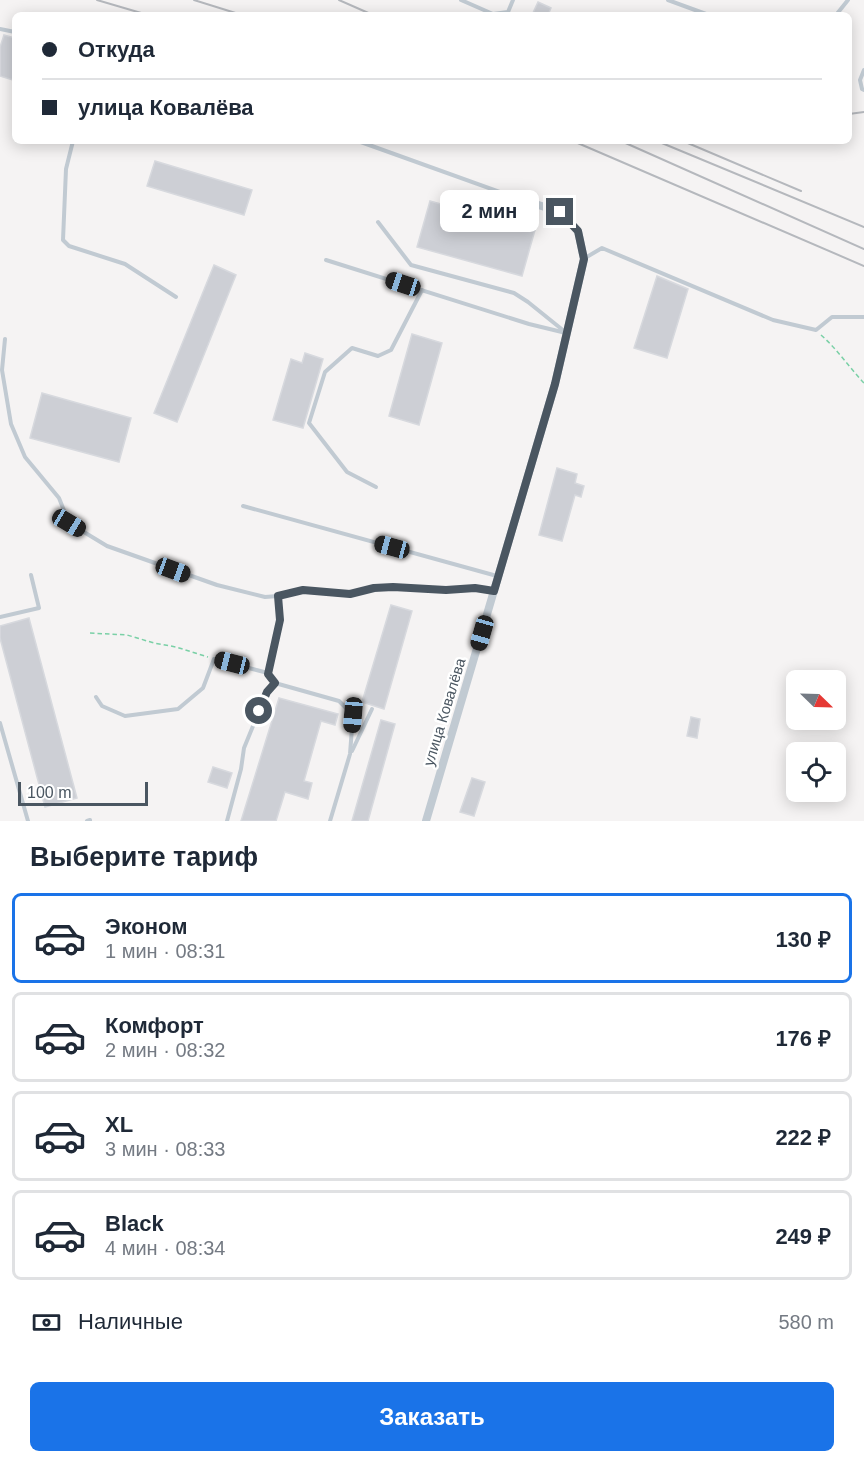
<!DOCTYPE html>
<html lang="ru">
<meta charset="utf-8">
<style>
:root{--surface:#fff;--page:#f2f2f3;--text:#1f2937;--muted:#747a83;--line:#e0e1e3;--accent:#1a73e8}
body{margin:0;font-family:Arial,sans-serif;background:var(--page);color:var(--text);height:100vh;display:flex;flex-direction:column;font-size:22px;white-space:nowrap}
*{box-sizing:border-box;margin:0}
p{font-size:20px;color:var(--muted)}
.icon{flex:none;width:33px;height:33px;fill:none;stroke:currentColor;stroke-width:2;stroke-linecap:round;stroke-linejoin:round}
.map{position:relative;height:821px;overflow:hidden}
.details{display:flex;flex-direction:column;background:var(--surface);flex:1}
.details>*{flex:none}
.guide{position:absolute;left:12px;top:12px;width:840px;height:132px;border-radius:9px;box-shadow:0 3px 15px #0003;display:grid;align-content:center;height:132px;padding:0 30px;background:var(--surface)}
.needle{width:39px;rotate:113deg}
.fabs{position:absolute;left:786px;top:670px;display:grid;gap:12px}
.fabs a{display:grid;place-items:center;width:60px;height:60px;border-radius:9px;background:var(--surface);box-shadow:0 3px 15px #0003;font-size:30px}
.scale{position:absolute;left:18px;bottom:15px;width:130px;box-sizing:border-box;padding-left:6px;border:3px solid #4a5661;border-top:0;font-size:16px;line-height:21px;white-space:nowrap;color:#4a5661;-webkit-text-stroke:4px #fff;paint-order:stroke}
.end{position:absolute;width:27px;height:27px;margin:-14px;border:8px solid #4a5661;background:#fff;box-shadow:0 0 0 3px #fff}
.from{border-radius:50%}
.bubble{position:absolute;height:42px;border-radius:9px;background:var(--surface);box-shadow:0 3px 15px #0003;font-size:20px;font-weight:700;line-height:42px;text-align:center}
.car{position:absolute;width:18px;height:36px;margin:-18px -9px;border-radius:8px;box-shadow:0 0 4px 2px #0007;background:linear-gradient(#222 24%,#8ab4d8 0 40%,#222 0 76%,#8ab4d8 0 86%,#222 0)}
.guide b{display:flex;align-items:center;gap:21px;height:57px;font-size:22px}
.guide b+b{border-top:2px solid var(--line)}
.guide i{width:15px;height:15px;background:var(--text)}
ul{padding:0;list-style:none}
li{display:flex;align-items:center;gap:18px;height:90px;margin:0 12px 9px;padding:0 18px;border:3px solid var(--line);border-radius:9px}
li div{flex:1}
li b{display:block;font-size:22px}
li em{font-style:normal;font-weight:700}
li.active{border-color:var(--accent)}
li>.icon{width:54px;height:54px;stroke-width:1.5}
h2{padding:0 30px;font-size:27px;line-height:72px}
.pay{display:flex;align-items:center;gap:15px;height:66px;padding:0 30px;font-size:22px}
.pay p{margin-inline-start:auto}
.primary-button{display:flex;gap:12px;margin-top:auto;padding:12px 30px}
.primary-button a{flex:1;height:69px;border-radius:9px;background:var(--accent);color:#fff;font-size:24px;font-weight:700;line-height:69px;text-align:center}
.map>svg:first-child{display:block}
</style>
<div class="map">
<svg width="864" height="821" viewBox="0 0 864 821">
<rect width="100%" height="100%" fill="#f5f3f3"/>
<g fill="#cdcfd5" stroke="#d7d9de" stroke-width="1.5">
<path d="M538 2 551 8 548 15H532Z"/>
<path d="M4 35 15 38V72L13 80 0 76V47Z"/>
<path d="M155 161 252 190 244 215 147 186Z"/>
<path d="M430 201 535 230 522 276 417 247Z"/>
<path d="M214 265 236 275 177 422 154 413Z"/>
<path d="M657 276 688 289 667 358 634 348Z"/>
<path d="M412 334 442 343 419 425 389 416Z"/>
<path d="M305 353 323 359 303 428 273 420 291 359 302 363Z"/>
<path d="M42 393 131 418 119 462 30 438Z"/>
<path d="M557 468 577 474 575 483 584 486 581 497 575 495 562 541 539 535Z"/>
<path d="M391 605 412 611 384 709 362 702Z"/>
<path d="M29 618 77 798 45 807 0 638V626Z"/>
<path d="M279 698 338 714 335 725 321 721 304 781 312 783 308 799 285 792 276 821H241Z"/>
<path d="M691 717 700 719 697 738 687 736Z"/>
<path d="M381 720 395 724 368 821H352Z"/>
<path d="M213 767 232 773 227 788 208 782Z"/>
<path d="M472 778 485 782 474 816 460 812Z"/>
</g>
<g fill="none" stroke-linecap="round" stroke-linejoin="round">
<g stroke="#7ad0a6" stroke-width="1.5" stroke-dasharray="4.5 3" stroke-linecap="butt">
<path d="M821 335C837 349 849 367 864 383"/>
<path d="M90 633 127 635 154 643 176 647 208 657"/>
</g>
<g stroke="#c1cad2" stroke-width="4">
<path d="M461 0 493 14 508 12 513 0"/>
<path d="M668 0 706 14"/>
<path d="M836 15 848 0"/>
<path d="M0 29 15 32"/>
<path d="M864 70 860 80 862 89 864 90"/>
<path d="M73 141 66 169 63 240 69 246 125 264 176 297"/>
<path d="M358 141 514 197"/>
<path d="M378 222 411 265 514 293 528 302 564 331"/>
<path d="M585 258 602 248 773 320 816 330 832 317H864"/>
<path d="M326 260 529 324 566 333"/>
<path d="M5 339 2 370 11 424 25 457 59 498 69 523 107 546 217 585 265 597 278 596 303 590 350 594 374 588 393 587 446 590 475 587 493 591"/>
<path d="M376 487 347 472 309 423 325 372 352 348 378 356 391 350 422 290"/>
<path d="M243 506 497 576"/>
<path d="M278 596 280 620 268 673 275 683 339 701 353 715 350 754 330 821"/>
<path d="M0 617 39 608 31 575"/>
<path d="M96 697 102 706 125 716 178 709 203 688 214 659 268 673"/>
<path d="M0 723 28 821"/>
<path d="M352 751 372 709"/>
<path d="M87 821 90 820"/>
<path d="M227 821 241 769 244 748 267 692 275 683"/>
</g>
<path stroke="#c1cad2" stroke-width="8" d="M426 821 555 384 584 259 578 231 560 212 514 197"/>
<g stroke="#b5b8bd" stroke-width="2">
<path d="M97 0 148 15"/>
<path d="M194 0 242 15"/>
<path d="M339 0 373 15"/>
<path d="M849 114 864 112"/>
<path d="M573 141 864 266"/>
<path d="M621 141 864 249"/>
<path d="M657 141 864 227"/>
<path d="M683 141 801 191"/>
</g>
</g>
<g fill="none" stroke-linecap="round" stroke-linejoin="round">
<path stroke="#4a5661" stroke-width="8" d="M259 711 267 692 275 683 268 674 280 620 278 596 303 590 350 594 374 588 393 587 446 590 475 588 494 591 555 384 584 259 578 231 560 212"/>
</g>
<g text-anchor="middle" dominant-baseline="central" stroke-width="5" stroke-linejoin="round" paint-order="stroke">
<g font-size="15" fill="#4a5661" stroke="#fff">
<text transform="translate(444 712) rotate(-73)">улица Ковалёва</text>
</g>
</g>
</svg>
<div class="fabs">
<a><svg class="needle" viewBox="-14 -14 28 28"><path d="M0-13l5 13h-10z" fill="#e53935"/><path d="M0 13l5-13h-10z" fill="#747a83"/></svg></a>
<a><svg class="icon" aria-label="locate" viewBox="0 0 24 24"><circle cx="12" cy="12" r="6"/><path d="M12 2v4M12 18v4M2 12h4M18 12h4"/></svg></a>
</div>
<div class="scale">100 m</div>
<i class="end from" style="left:259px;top:711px"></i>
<i class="end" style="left:560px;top:212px"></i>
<div class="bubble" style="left:440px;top:190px;width:99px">2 мин</div>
<i class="car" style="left:403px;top:284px;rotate:288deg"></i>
<i class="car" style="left:69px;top:523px;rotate:121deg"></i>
<i class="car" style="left:392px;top:547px;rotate:285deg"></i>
<i class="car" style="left:173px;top:570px;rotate:110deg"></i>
<i class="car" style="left:482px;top:633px;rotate:196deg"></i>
<i class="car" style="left:232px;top:663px;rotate:284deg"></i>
<i class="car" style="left:353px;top:715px;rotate:185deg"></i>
<div class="guide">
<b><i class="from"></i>Откуда</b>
<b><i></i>улица Ковалёва</b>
</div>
</div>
<section class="details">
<h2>Выберите тариф</h2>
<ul>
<li class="active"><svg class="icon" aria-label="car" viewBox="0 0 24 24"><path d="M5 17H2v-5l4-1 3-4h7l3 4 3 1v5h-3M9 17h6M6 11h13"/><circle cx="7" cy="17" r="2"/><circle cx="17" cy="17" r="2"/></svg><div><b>Эконом</b><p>1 мин · 08:31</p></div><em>130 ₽</em></li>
<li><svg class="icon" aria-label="car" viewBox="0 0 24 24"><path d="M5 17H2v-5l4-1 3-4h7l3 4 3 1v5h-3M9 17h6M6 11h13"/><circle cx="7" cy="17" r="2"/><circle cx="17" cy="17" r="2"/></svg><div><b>Комфорт</b><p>2 мин · 08:32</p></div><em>176 ₽</em></li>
<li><svg class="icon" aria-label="car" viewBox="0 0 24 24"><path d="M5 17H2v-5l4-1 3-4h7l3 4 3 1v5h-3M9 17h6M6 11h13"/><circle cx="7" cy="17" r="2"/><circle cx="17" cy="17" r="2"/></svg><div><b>XL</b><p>3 мин · 08:33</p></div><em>222 ₽</em></li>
<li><svg class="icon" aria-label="car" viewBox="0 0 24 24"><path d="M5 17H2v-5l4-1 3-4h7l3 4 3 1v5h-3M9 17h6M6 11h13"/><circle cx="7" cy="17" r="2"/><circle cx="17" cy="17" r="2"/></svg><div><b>Black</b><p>4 мин · 08:34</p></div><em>249 ₽</em></li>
</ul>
<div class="pay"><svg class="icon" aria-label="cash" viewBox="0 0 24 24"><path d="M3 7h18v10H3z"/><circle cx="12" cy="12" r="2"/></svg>Наличные<p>580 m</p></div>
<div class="primary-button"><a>Заказать</a></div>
</section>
